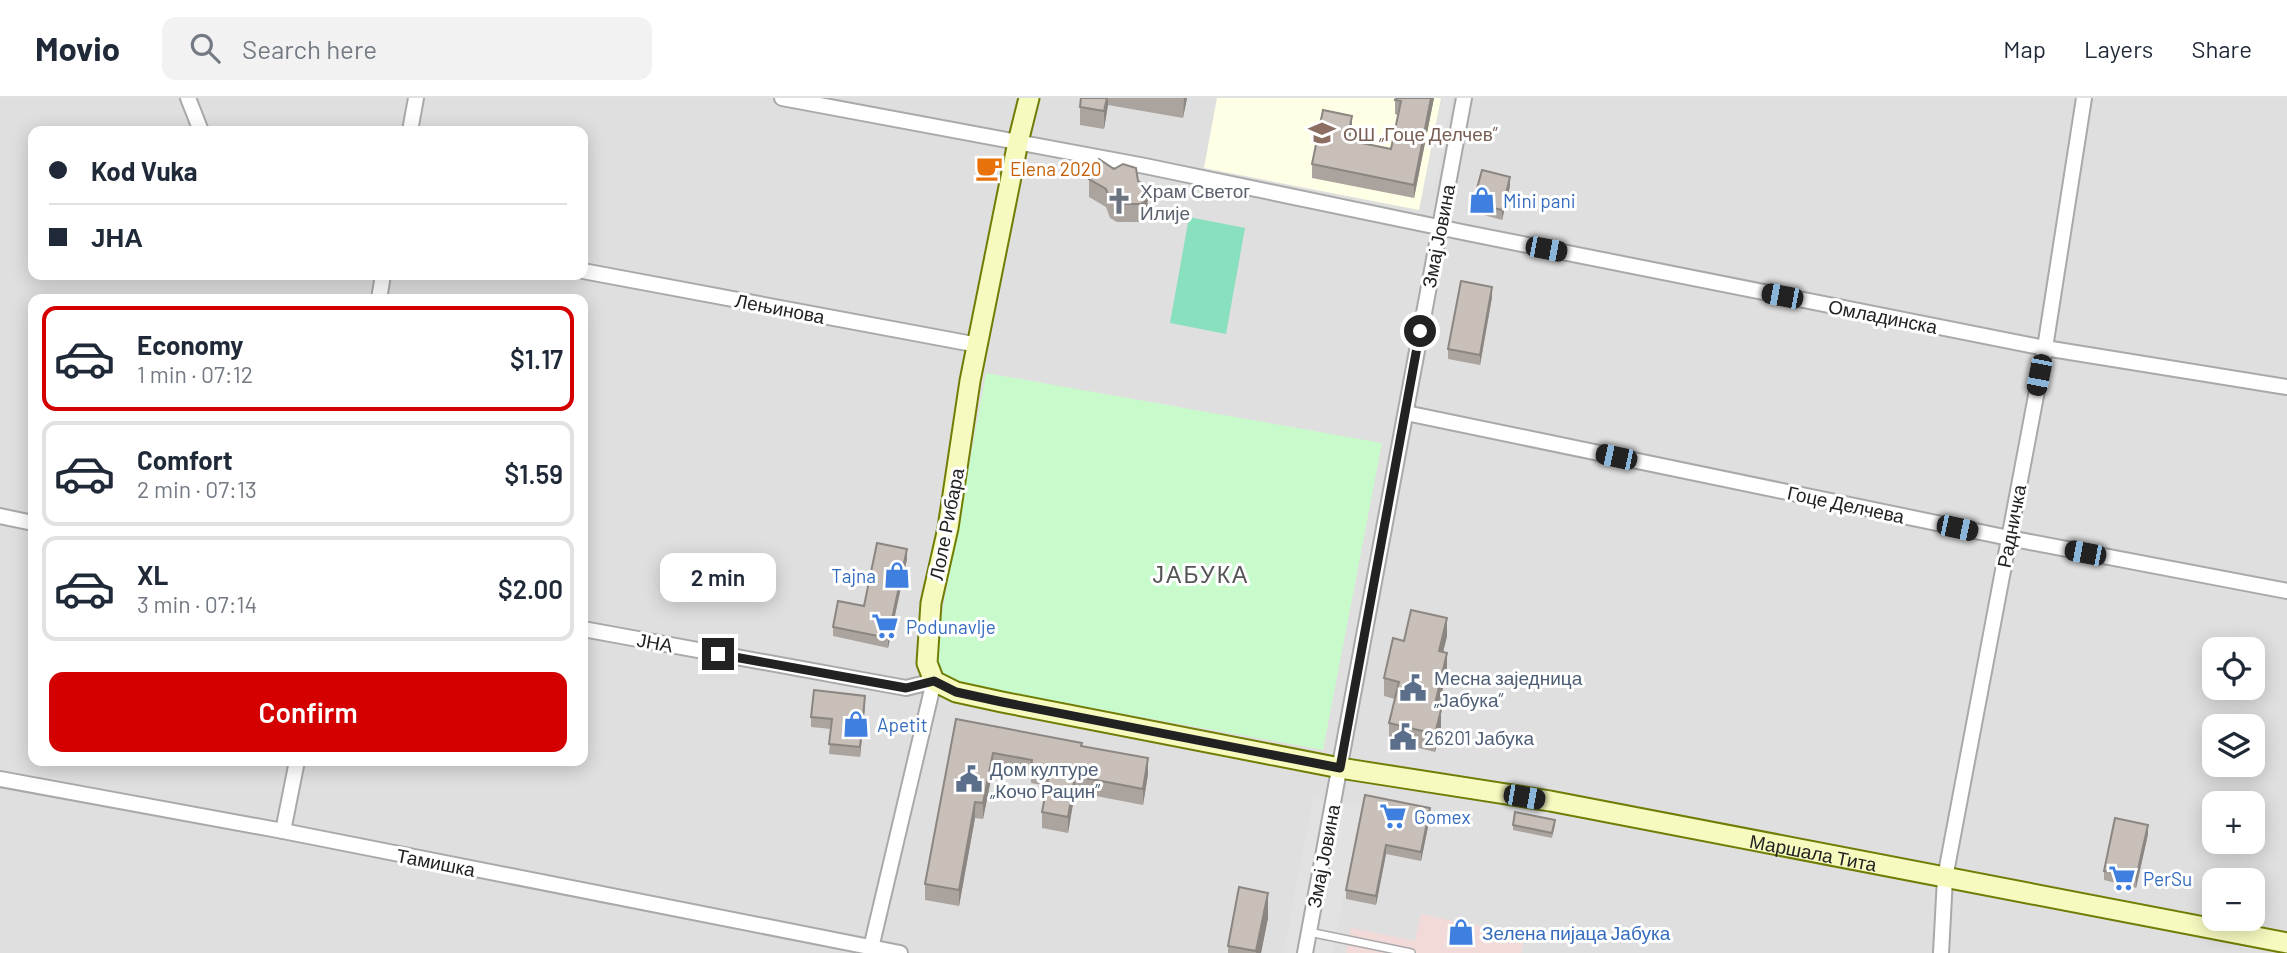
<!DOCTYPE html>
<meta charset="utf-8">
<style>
:root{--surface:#fff;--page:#f2f2f3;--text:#1f2937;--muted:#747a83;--line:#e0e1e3;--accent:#d40000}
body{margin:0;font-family:Barlow,sans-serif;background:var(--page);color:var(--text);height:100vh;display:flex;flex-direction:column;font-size:26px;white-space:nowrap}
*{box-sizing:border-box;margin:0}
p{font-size:23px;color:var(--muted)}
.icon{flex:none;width:38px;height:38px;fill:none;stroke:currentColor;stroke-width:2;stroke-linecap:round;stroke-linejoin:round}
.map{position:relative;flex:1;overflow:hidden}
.side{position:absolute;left:28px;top:196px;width:560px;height:472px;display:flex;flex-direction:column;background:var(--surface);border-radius:14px;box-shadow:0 4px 18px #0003}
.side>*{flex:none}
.banner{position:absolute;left:28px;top:28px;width:560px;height:154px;border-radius:14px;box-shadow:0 4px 18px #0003;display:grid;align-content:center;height:154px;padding:0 21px;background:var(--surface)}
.tools{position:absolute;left:2202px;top:539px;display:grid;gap:14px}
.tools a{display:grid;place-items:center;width:63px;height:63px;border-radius:14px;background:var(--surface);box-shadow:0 4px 18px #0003;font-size:35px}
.end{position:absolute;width:32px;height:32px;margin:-16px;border:9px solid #222;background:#fff;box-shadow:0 0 0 4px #fff}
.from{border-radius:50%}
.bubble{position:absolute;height:49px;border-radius:14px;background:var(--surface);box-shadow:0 4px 18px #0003;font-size:23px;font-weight:600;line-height:49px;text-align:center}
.car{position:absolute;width:21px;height:42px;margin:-21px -10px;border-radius:9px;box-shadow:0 0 5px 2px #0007;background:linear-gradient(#222 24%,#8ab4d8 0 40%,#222 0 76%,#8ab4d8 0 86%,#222 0)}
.banner b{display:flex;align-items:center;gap:24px;height:66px;font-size:26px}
.banner b+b{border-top:2px solid var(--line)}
.banner i{width:18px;height:18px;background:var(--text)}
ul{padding:12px 0 0;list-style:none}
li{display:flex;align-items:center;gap:21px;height:105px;margin:0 14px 10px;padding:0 7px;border:4px solid var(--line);border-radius:14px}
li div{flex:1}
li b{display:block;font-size:26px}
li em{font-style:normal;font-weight:600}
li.active{border-color:var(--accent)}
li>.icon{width:63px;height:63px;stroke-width:1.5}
.primary-button{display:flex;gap:14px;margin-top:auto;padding:14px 21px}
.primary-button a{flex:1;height:80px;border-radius:14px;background:var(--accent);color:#fff;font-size:28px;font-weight:600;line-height:80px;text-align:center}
header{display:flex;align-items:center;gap:42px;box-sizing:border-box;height:98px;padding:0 35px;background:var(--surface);border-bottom:2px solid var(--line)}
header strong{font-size:33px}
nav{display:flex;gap:38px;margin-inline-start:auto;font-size:24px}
.search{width:490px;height:63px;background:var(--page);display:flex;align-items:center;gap:18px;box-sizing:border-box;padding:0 24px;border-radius:14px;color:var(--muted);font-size:26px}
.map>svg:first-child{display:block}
</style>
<header>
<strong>Movio</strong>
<div class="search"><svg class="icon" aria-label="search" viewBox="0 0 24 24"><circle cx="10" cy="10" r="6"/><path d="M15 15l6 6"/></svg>Search here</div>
<nav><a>Map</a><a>Layers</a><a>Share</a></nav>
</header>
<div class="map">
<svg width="2287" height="855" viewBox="0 0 2287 855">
<rect width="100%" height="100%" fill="#f2efe9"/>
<path fill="#e0dfdf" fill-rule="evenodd" d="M0 0H2287V855H0ZM33 33H583V177H33ZM33 201H583V663H33ZM2214 551H2252V590H2214ZM2214 628H2252V667H2214ZM2214 705H2252V744H2214ZM2214 782H2252V821H2214Z"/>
<path fill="#f2dad9" d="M1421 816 1525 838 1521 855H1346L1351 830 1415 843Z"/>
<path fill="#ffffe5" d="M1217 0H1441L1419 112 1204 70Z"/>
<path fill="#c8facc" d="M986 275 1382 345 1323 652 960 586 942 575 935 554Z"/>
<path fill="#88e0be" d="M1189 119 1245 130 1226 236 1170 225Z"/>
<g fill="#e2e2e2">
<path d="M1442 0H1452L1435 90 1425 88Z"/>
<path d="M1314 699 1362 708 1332 855H1283Z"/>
</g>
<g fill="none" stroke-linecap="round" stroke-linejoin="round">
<defs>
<path id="lane" d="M1309 834 1411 855"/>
<g id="street">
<path d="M188 0 201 33"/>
<path d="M782 0 1145 68 1467 135 2045 250 2287 289"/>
<path d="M410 33 416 0"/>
<path d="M583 173 978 247"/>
<path d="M379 201 383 177"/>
<path d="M1406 315 2009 440 2287 493"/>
<path d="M0 418 33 425"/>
<path d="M583 531 906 590 934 583 871 850"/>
<path d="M0 681 283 733 900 855"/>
<path d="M283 733 297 663"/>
<path d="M1305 855 1464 0"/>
<path d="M1941 855 1945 780 2045 250 2084 0"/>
</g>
<g id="secondary">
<path id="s1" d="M1029 0 1018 44 970 283 948 430 931 505 927 565 934 583 956 594 1002 604 1340 670 1550 703 2287 845"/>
</g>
</defs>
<use href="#lane" stroke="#a9a9a9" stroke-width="10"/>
<use href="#street" stroke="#a9a9a9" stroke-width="18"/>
<use href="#secondary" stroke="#707d05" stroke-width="23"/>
<use href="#lane" stroke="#fff" stroke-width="7"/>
<use href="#street" stroke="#fff" stroke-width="14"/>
<use href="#secondary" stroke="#f7fabf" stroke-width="19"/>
</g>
<g fill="#aba49e">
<path d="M1081 0H1187L1183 20 1108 7 1104 31 1080 27V9Z"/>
<path d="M1434 0 1414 100 1312 80V66L1352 31 1350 42 1391 51 1398 17 1395 16V2Z"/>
<path d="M1114 71 1138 83 1148 113 1147 120 1141 124H1117L1110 120 1106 109 1089 99V81Z"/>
<path d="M1510 88 1502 122 1473 114V105Z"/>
<path d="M1492 199 1480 267 1448 261V251Z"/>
<path d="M907 461 888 550 833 538V529L864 508Z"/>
<path d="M1447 538 1443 554 1447 573 1438 611 1441 630 1435 654 1389 643V625L1395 601 1384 598V580L1404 543Z"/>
<path d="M865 607 860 659 829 656 831 631 811 629V619Z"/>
<path d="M956 621 1082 648 1148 676 1143 707 1075 694 1068 735 1042 730V714L1047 688 1031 685V678L993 671 983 721 975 720 959 808 925 802V786Z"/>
<path d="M1365 697 1430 719 1421 763 1386 756 1376 807 1346 801V792Z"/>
<path d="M1513 727H1555L1552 740 1513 732Z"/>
<path d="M2148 736 2136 790 2104 782V773Z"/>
<path d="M1268 820 1261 855H1228V848Z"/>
</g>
<g fill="#8b8681">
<path d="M1107 0H1108V7L1104 31V13Z"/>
<path d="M1184 0H1187L1183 20Z"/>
<path d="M1431 0H1434L1414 100V87Z"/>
<path d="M1352 18V31L1347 56V42Z"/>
<path d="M1510 79V88L1502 122V112Z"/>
<path d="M1148 95 1147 120 1141 124V106Z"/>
<path d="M1492 189V199L1480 267V257Z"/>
<path d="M907 451V461L888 550V540Z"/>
<path d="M1447 520V538L1439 571V553Z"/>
<path d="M1447 555V573L1434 628V610Z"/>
<path d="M865 598V607L860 659V649Z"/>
<path d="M1441 612V630L1435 654V636Z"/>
<path d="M993 655V671L983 721V705Z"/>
<path d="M1148 660V676L1143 707V691Z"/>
<path d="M1075 678V694L1068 735V719Z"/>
<path d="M975 704V720L959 808V792Z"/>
<path d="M1430 710V719L1421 763V754Z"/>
<path d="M2148 727V736L2136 790V780Z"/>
<path d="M1386 747V756L1376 807V798Z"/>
<path d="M1268 795V820L1261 855H1256Z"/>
</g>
<g fill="#c7bfb8" stroke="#8b8681" stroke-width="2">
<path d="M1081 0H1107L1104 13 1080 9Z"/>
<path d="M1396 0H1431L1414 87 1312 66 1323 12 1352 18 1347 42 1391 51 1401 3 1395 2Z"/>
<path d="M1099 61 1114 71 1123 66 1136 70 1138 83 1146 88 1148 95 1147 102 1141 106H1117L1110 102 1106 91 1089 81Z"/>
<path d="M1482 72 1510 79 1502 112 1473 105Z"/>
<path d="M1461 183 1492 189 1480 257 1448 251Z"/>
<path d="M877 445 907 451 888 540 833 529 838 503 864 508Z"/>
<path d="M1411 512 1447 520 1439 553 1447 555 1434 610 1441 612 1435 636 1389 625 1399 584 1384 580 1393 540 1404 543Z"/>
<path d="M814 592 865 598 860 649 829 646 832 621 811 619Z"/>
<path d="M956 621 1082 645 1081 648 1148 660 1143 691 1075 678 1068 719 1042 714 1050 672 1031 669 1032 662 993 655 983 705 975 704 959 792 925 786Z"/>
<path d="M1365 697 1430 710 1421 754 1386 747 1376 798 1346 792Z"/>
<path d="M1515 714 1555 722 1552 735 1513 727Z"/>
<path d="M2115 720 2148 727 2136 780 2104 773Z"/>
<path d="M1239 789 1268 795 1256 853 1228 848Z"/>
</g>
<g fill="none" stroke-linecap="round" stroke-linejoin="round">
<path stroke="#222" stroke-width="9" d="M718 556 906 590 934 583 956 594 1002 604 1340 670 1420 233"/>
</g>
<defs>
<symbol id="school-bare" viewBox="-9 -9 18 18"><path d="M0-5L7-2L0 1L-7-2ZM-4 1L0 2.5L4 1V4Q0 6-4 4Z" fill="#8d6e63" stroke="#fff" stroke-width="2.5" paint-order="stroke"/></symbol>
<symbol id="cafe-bare" viewBox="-9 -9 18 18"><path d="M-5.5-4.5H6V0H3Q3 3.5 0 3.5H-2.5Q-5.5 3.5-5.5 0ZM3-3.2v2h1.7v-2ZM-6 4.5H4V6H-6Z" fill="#e8710a" stroke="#fff" stroke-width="2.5" paint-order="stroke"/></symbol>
<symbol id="shop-bare" viewBox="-9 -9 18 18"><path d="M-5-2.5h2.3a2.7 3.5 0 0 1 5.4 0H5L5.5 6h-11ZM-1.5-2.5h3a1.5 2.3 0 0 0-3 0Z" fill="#3f7fe0" stroke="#fff" stroke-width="2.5" paint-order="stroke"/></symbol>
<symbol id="church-bare" viewBox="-9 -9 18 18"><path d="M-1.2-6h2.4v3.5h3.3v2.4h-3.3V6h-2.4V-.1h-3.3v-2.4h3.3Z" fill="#6b7280" stroke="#fff" stroke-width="2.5" paint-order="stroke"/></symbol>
<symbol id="supermarket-bare" viewBox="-9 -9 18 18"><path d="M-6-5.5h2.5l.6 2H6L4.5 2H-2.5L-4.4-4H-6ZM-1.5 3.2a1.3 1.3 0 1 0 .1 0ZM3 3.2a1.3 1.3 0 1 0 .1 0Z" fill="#3f7fe0" stroke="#fff" stroke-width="2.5" paint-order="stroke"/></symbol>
<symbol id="civic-bare" viewBox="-9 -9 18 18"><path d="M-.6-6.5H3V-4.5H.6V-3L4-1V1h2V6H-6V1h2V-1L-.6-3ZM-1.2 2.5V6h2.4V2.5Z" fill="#5c6f8a" stroke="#fff" stroke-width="2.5" paint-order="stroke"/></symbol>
</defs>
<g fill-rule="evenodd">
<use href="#school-bare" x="1303" y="16" width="38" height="38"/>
<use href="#cafe-bare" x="970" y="51" width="38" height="38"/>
<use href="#shop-bare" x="1463" y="83" width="38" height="38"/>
<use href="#church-bare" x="1100" y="84" width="38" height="38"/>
<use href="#shop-bare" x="878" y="458" width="38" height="38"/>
<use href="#supermarket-bare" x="866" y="509" width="38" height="38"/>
<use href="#civic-bare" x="1394" y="571" width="38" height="38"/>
<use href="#shop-bare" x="837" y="607" width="38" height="38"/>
<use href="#civic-bare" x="1384" y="620" width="38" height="38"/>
<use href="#civic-bare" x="950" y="662" width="38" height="38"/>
<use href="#supermarket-bare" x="1374" y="699" width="38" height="38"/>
<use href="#supermarket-bare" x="2103" y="761" width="38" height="38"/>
<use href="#shop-bare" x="1442" y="815" width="38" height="38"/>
</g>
<g text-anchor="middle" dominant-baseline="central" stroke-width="6" stroke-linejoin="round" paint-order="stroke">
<g font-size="19" fill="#785e54" stroke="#fff" text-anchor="start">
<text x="1343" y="35">ОШ „Гоце Делчев”</text>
</g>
<g font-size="19" fill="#c56008" stroke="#fff" text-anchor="start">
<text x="1010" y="70">Elena 2020</text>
</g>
<g font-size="19" fill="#5b616d" stroke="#fff" text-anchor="start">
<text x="1140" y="92">Храм Светог<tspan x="1140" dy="22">Илије</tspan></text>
</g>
<g font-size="19" fill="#366cbe" stroke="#fff" text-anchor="start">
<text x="1503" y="102">Mini pani</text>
<text x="876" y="477" text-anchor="end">Tajna</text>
<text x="906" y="528">Podunavlje</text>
<text x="877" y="626">Apetit</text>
<text x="1414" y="718">Gomex</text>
<text x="2143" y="780">PerSu</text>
<text x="1482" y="834">Зелена пијаца Јабука</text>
</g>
<g font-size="19" fill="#222" stroke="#fff">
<text transform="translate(1438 138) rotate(-79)">Змај Јовина</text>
<text transform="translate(780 210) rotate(11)">Лењинова</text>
<text transform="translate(1883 218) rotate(11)">Омладинска</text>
<text transform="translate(1846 406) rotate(12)">Гоце Делчева</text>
<text transform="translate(946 426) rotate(-79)">Лоле Рибара</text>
<text transform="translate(2011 428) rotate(-79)">Радничка</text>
<text transform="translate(655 544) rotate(10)">ЈНА</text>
<text stroke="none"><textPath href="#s1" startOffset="1491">Маршала Тита</textPath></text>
<text transform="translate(1323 758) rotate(-79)">Змај Јовина</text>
<text transform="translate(436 764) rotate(11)">Тамишка</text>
</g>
<g font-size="19" fill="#4e5e75" stroke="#fff" text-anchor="start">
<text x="1434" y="579">Месна заједница<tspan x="1434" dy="22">„Јабука”</tspan></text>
<text x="1424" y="639">26201 Јабука</text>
<text x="990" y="670">Дом културе<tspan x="990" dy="22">„Кочо Рацин”</tspan></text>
</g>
<g font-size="23" letter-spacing="2" fill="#555" stroke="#fff">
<text x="1201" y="476">ЈАБУКА</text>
</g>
</g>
</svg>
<div class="tools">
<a><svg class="icon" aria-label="locate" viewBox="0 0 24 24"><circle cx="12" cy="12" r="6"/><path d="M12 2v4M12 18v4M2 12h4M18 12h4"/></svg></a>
<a><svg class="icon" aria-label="layers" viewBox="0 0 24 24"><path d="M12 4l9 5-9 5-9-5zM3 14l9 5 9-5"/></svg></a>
<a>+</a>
<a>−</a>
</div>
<i class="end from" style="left:1420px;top:233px"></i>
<i class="end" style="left:718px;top:556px"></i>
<div class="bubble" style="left:660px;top:455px;width:116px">2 min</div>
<i class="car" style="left:1546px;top:151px;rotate:101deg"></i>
<i class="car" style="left:1782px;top:198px;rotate:281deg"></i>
<i class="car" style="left:2039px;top:277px;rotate:191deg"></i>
<i class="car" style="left:1616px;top:359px;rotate:282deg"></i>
<i class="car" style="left:1957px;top:430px;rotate:102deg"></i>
<i class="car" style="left:2085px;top:455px;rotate:281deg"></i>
<i class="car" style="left:1524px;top:699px;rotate:100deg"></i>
<div class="banner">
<b><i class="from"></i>Kod Vuka</b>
<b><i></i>ЈНА</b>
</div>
<section class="side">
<ul>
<li class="active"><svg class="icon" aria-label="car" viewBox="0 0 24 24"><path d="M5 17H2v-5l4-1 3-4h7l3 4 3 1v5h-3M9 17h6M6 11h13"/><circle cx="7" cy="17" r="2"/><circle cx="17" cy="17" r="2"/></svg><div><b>Economy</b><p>1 min · 07:12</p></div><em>$1.17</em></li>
<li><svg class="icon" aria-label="car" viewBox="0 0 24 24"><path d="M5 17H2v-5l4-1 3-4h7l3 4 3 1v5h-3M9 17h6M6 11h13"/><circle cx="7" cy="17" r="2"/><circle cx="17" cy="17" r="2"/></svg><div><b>Comfort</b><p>2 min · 07:13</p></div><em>$1.59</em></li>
<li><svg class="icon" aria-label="car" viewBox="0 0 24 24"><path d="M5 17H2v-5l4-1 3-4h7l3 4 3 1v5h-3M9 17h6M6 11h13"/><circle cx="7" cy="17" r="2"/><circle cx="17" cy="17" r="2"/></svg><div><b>XL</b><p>3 min · 07:14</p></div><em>$2.00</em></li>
</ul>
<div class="primary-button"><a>Confirm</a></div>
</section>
</div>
